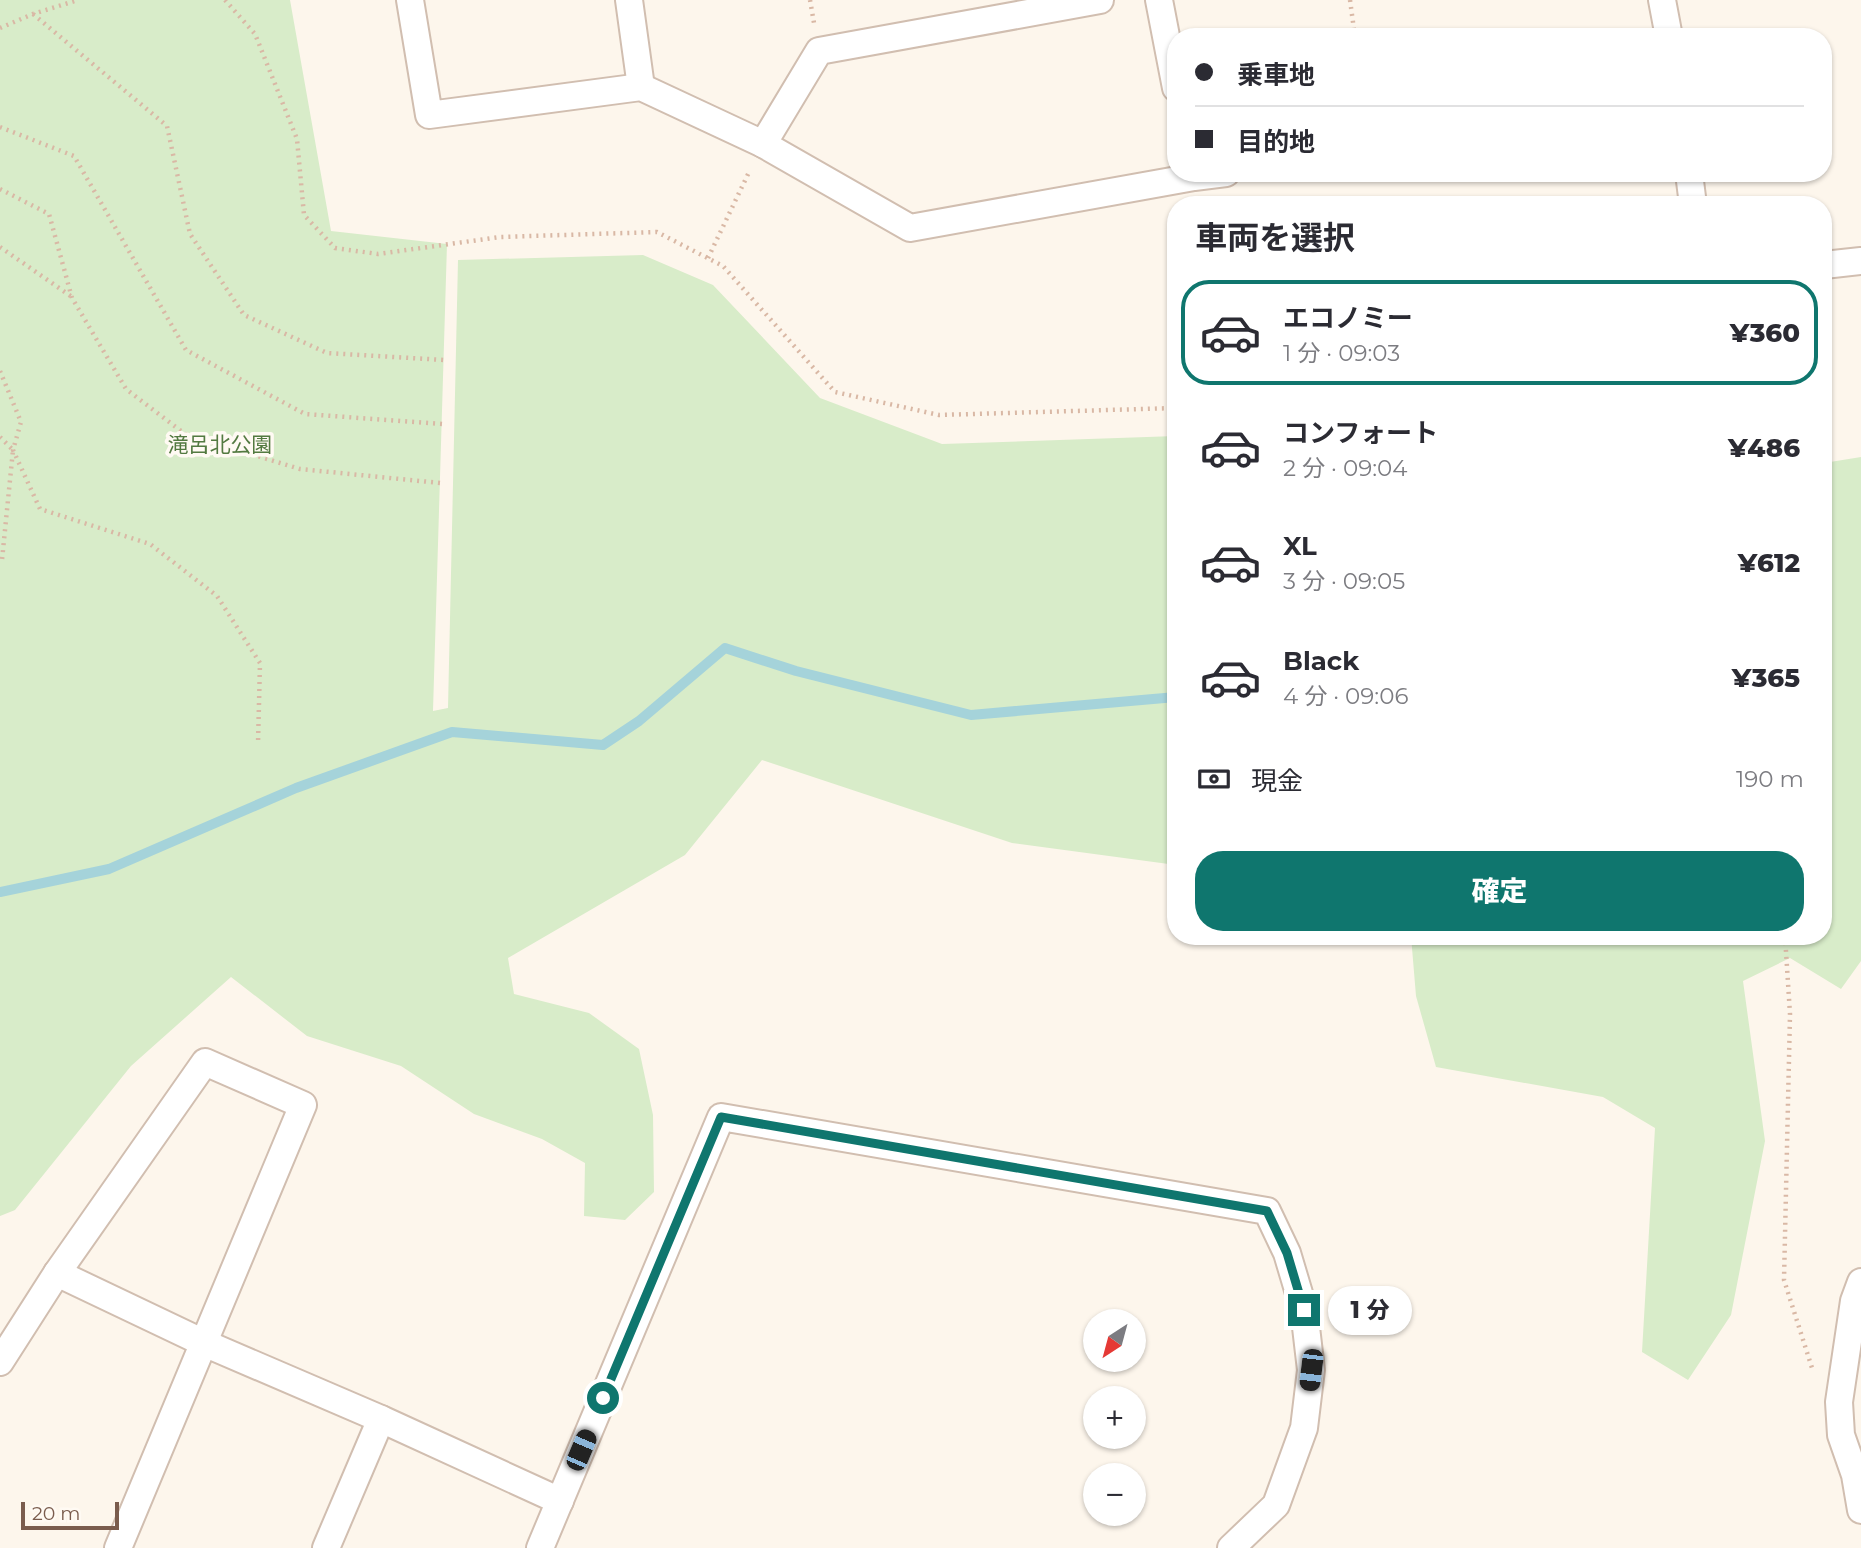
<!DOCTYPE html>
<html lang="ja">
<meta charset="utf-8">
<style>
:root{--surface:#fff;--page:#f7f7f7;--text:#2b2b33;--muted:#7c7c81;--line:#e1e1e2;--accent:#0f766e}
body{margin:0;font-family:Montserrat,"Noto Sans JP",sans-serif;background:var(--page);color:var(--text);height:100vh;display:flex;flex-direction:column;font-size:26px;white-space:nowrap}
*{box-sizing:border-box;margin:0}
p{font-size:23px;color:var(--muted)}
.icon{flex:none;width:38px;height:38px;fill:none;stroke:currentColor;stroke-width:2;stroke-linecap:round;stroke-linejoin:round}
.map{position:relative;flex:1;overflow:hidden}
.drawer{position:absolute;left:1167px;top:196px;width:665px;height:749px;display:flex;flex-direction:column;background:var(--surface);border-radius:28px;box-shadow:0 2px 5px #0004}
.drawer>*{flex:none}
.guide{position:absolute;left:1167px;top:28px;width:665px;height:154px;border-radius:28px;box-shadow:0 2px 5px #0004;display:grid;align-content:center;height:154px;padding:0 28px;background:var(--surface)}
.needle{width:46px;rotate:216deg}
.controls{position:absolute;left:1083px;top:1309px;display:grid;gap:14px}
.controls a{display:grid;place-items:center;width:63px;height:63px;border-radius:50%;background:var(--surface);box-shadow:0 2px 5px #0004;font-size:35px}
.scale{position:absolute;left:21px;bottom:18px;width:98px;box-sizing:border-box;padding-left:7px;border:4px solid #7a5c4d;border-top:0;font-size:19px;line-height:24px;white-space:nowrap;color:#7a5c4d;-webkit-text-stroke:5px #fffaf3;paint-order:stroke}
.end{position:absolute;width:32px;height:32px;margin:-16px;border:9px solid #0f766e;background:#fff;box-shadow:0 0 0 4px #fff}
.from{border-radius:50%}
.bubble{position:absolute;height:49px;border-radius:24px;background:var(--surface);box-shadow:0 2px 5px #0004;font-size:23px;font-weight:800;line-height:49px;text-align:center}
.car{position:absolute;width:21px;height:42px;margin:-21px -10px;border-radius:9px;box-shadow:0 0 5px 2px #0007;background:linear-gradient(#222 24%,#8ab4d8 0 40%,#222 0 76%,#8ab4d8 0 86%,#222 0)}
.guide b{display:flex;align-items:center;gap:24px;height:66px;font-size:26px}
.guide b+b{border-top:2px solid var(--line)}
.guide i{width:18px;height:18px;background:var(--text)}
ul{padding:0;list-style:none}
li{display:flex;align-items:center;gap:21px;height:105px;margin:0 14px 10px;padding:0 14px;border:4px solid transparent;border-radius:28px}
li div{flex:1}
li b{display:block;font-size:26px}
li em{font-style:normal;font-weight:800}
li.selected{border-color:var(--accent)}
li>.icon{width:63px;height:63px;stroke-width:1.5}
h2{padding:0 28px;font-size:32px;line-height:84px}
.pay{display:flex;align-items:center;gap:18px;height:77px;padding:0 28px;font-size:26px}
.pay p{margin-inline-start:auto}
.action{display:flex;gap:14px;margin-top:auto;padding:14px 28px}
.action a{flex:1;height:80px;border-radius:28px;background:var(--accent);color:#fff;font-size:28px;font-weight:800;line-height:80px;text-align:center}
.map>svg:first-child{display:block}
</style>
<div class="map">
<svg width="1861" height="1548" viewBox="0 0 1861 1548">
<rect width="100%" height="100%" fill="#fdf6ec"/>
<g fill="#d8ecc9">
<path d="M0 0H290L331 231 447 244 433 711 448 708 458 260 643 255 713 285 820 398 942 444 1176 436V865L1012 843 762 760 685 855 508 958 514 994 589 1013 639 1049 653 1115 654 1192 625 1220 584 1216 585 1163 542 1139 474 1114 401 1066 307 1036 231 977 131 1066 15 1210 0 1216Z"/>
<path d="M1861 457V961L1841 989 1790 958 1743 981 1765 1141 1731 1315 1688 1380 1642 1352 1655 1128 1603 1097 1436 1067 1416 996 1411 936H1824V463Z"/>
</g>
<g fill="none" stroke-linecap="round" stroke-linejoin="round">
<path stroke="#a5d3da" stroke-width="10" d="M0 892 109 869 296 788 452 732 603 745 639 721 725 648 796 671 971 715 1176 697"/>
<defs>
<g id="minor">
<path d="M410 0 429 115 641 87 763 144 910 228 1194 177 1226 173"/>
<path d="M629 0 641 87"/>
<path d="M1159 0 1176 88"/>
<path d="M1662 0 1669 37"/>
<path d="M763 144 819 51 1100 0"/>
<path d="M1689 173 1693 205"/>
<path d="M1824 265 1861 261"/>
<path d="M57 1273 204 1343 381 1419 560 1501"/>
<path d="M1861 1282 1854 1301 1839 1402 1841 1435 1855 1475 1861 1510"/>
<path d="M0 1362 57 1273 205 1062 303 1105 118 1548"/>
<path d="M326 1548 381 1419"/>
<path d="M540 1548 721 1117 1267 1211 1287 1253 1304 1310 1311 1370 1304 1428 1276 1505 1231 1548"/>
</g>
</defs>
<use href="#minor" stroke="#d1beb0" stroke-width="30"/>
<g stroke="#d9b8a5" stroke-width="4.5" stroke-dasharray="2 5" stroke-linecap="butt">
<path d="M225 0 255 34 297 139 304 215 335 248 378 254 500 237 657 232 723 266 835 392 939 415 1176 408"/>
<path d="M810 0 814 23"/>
<path d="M1350 0 1355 37"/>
<path d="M33 14 167 126 190 234 244 315 327 353 444 360"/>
<path d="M0 28 33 14 78 0"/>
<path d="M0 127 74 156 186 350 305 414 442 424"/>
<path d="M0 189 49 214 72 298 126 389 185 434 300 469 440 483"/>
<path d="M0 247 72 297"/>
<path d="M708 258 750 170"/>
<path d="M0 371 21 422 13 450 40 509 150 544 217 596 260 663 258 744"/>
<path d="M0 437 13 450 2 560"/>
<path d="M1785 936 1790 1014 1784 1280 1812 1368"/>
</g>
<use href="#minor" stroke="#fff" stroke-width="26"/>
</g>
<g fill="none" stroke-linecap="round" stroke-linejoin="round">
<path stroke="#0f766e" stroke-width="9" d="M603 1398 721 1117 1267 1211 1287 1253 1304 1310"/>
</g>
<g text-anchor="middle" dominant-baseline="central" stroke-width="7" stroke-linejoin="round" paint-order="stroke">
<g font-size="21" fill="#537a41" stroke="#fffaf3">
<text x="220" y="444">滝呂北公園</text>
</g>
</g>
</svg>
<div class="controls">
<a><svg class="needle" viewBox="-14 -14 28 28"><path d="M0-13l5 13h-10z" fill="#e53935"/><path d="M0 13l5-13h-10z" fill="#7c7c81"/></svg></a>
<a>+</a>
<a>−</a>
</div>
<div class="scale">20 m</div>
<i class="end from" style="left:603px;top:1398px"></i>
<i class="end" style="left:1304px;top:1310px"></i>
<div class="bubble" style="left:1328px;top:1286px;width:84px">1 分</div>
<i class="car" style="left:1311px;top:1370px;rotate:187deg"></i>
<i class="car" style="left:581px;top:1450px;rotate:23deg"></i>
<div class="guide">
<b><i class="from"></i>乗車地</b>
<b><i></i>目的地</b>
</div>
<section class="drawer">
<h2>車両を選択</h2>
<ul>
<li class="selected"><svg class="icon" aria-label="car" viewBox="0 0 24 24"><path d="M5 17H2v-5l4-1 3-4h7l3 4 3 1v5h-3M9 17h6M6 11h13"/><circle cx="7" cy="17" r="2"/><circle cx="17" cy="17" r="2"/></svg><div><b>エコノミー</b><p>1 分 · 09:03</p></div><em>¥360</em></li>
<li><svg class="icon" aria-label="car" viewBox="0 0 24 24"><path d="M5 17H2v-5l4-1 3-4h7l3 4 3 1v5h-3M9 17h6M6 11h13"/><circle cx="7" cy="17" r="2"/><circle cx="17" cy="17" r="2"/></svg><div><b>コンフォート</b><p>2 分 · 09:04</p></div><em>¥486</em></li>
<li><svg class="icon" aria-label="car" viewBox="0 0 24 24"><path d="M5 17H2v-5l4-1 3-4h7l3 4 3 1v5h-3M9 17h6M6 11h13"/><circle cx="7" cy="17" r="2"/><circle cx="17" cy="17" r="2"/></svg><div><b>XL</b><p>3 分 · 09:05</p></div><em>¥612</em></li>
<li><svg class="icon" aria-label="car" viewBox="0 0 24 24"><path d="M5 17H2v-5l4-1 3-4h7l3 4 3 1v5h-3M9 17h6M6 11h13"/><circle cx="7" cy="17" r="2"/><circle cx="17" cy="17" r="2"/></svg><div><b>Black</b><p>4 分 · 09:06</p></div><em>¥365</em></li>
</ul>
<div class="pay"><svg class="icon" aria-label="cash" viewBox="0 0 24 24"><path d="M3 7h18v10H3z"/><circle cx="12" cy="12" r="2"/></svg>現金<p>190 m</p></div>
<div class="action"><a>確定</a></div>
</section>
</div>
